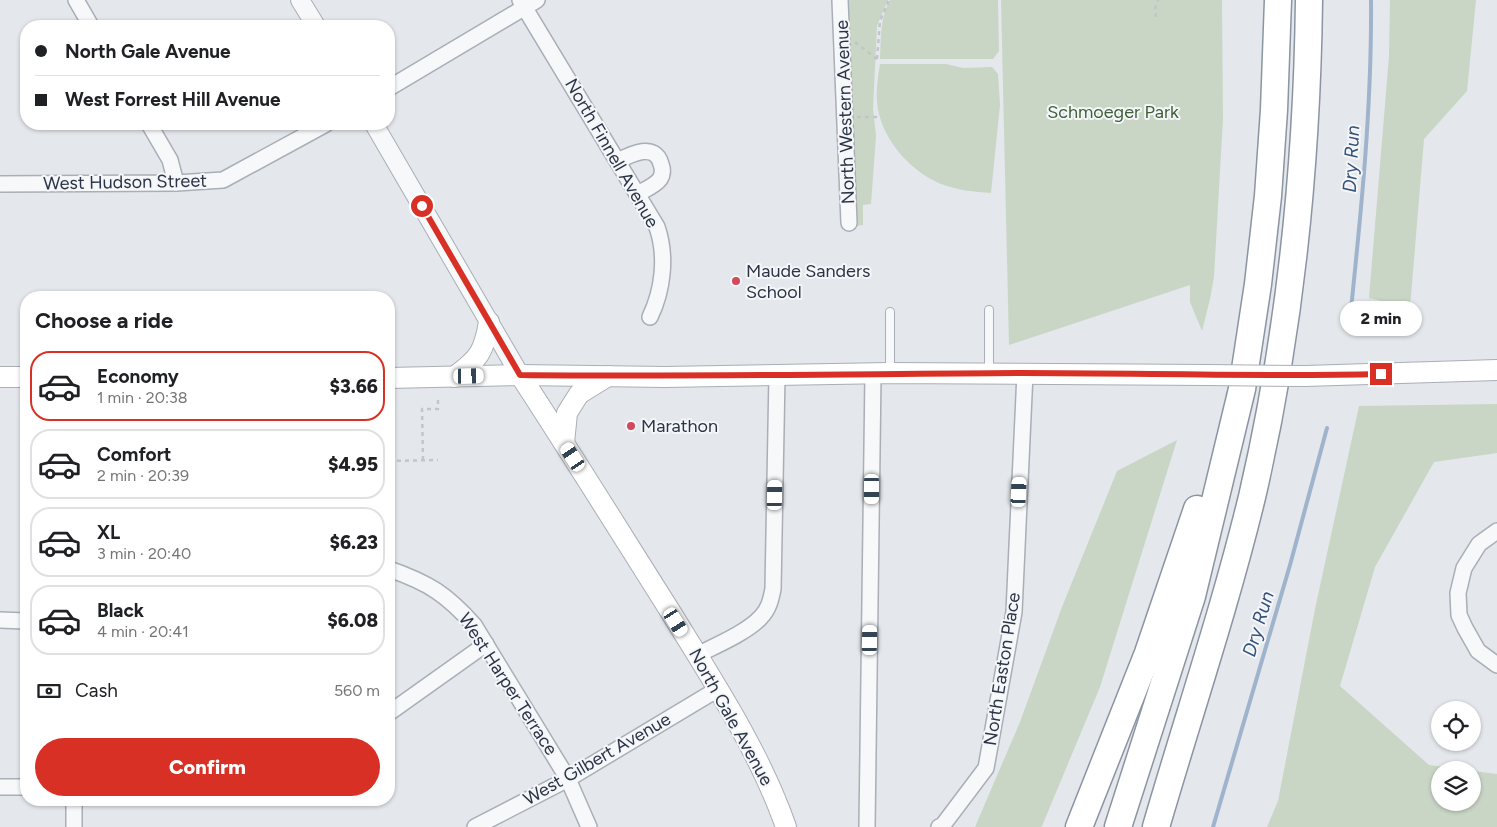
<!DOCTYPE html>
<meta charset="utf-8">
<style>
:root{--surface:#fff;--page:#f6f6f6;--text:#202124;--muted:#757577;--line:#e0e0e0;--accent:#d93025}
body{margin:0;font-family:Figtree,sans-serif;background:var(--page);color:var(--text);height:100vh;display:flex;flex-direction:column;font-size:19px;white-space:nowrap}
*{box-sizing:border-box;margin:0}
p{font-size:16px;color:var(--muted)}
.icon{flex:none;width:28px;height:28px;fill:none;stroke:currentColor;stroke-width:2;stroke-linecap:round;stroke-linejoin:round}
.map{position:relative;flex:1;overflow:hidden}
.details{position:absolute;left:20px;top:291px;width:375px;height:515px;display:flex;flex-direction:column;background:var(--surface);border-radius:20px;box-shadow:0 1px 4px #0004}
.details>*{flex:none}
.guide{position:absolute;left:20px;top:20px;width:375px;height:110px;border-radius:20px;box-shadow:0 1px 4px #0004;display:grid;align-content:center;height:110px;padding:0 15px;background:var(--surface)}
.tools{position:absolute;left:1431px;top:701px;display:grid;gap:10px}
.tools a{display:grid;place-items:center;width:50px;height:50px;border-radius:50%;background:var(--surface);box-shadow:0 1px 4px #0004;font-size:25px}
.end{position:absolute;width:22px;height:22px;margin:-11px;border:6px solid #d93025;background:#fff;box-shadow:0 0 0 2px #fff}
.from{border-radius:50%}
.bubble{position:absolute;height:35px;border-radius:18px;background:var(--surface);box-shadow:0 1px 4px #0004;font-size:16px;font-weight:800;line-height:35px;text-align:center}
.car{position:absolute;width:15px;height:30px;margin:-15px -8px;border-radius:6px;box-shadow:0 0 4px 1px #0007;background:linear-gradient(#fff 24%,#345 0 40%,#fff 0 76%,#345 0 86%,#fff 0)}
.guide b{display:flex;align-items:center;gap:18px;height:48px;font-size:19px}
.guide b+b{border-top:1px solid var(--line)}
.guide i{width:12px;height:12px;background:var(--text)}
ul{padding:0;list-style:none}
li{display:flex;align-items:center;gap:15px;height:70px;margin:0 10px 8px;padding:0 5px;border:2px solid var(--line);border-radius:20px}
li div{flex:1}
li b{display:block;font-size:19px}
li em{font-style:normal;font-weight:800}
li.selected{border-color:var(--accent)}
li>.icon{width:45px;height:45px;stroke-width:1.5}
h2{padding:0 15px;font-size:22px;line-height:60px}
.pay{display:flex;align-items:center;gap:12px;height:55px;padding:0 15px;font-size:19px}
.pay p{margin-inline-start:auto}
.primary-button{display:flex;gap:10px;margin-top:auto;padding:10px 15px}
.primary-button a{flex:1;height:58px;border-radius:30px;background:var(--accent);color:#fff;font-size:20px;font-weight:800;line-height:58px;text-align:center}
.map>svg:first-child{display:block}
</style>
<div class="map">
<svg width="1497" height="827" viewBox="0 0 1497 827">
<rect width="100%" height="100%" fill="#e4e7ec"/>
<g fill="#c9d6c5">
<path d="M841 0H888L877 26 873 109 876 136 871 204 863 205V225L856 226Z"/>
<path d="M890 0H998L999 51 993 59H880C881 41 880 16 890 0Z"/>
<path d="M1001 0H1222L1223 118 1214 277 1210 299 1202 331 1190 302V285L1009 345Z"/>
<path d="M1390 0H1476L1467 91 1424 139 1410 308 1369 298 1389 56Z"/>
<path d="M880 64H946L963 68 992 67 998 74 1000 105 991 193C974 192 957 190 941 184 910 171 880 138 877 102 876 90 878 77 880 64Z"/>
<path d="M1497 404V453L1434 462 1375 567 1340 686 1429 765 1467 770H1440V802H1472L1473 771 1497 774V827H1267L1278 801 1315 609 1359 406Z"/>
<path d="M1177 440 1100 687 1042 826 1041 827H975L1020 722 1062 607 1117 471Z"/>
</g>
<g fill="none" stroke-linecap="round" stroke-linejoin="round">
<g stroke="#9fb4cc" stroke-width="4">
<path d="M1350 319C1361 213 1372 107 1371 0"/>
<path d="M1213 827 1290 565 1327 428"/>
</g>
<defs>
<g id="service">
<path d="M989 310V373"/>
<path d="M890 372V312"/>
</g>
<g id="minor">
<path d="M76 0 91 26"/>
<path d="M520 0 657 227C667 256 663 290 650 317"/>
<path d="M840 0 849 223"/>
<path d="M389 88 537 0"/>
<path d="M149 124 170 160 176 183"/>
<path d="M618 161C631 154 655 142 661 164 663 169 663 174 660 179 655 186 644 190 637 194"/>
<path d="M0 184 176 183 223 180 326 124"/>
<path d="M1497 531 1479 544 1464 568 1458 593 1459 615 1465 628 1478 651 1497 665"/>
<path d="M389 569C429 583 446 594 474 625L568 779 589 827"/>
<path d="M0 620 26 621"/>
<path d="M697 655C715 646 748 632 761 617 769 609 771 599 773 589L777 375"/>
<path d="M389 713 486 644"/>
<path d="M0 787H26"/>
<path d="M74 800V827"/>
<path d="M475 827 568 779 718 689"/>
<path d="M867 827 873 374"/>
<path d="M939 827 943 825 986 768 1014 612 1025 373"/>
</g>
<g id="tertiary">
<path d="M300 0 316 26"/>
<path d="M374 124 520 375"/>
</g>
<g id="secondary">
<path d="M520 375C571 453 620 532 670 611 713 681 759 750 786 827"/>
<path d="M1305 376 1497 370"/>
<path d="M0 377H26"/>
<path d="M454 377C479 359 484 352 489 322"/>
<path d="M389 378 520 375 665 377 890 373 1208 375"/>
<path d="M564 443 567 413 579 394 608 376"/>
</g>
<g id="motorway">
<path d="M1079 827 1148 653 1197 509"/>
<path d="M1118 827 1192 596 1242 389 1258 284 1268 196 1274 110 1278 0"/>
<path d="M1156 827C1188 717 1225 608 1252 497 1290 334 1307 167 1309 0"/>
</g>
</defs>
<use href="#service" stroke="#a9aeb7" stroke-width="10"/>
<use href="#minor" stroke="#a9aeb7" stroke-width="18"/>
<use href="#tertiary" stroke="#a9aeb7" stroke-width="20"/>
<use href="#secondary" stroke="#a9aeb7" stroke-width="22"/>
<use href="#motorway" stroke="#8b94a3" stroke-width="29"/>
<g stroke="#c2c5cb" stroke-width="2.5" stroke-dasharray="4 4" stroke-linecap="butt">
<path d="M1156 17 1155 9 1158 0"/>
<path d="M855 42 877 59"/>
<path d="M877 59 880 21 889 0"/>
<path d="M857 117H878"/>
<path d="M423 460 422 409H438V399"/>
<path d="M389 461 438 460"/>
</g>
<use href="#service" stroke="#f7f8fa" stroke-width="8"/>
<use href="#minor" stroke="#f7f8fa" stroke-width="15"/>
<use href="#tertiary" stroke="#f7f8fa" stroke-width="18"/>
<use href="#secondary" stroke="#fff" stroke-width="20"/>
<use href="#motorway" stroke="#fff" stroke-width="26"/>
<defs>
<path id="secondary-bridge" d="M1208 375 1305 376"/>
</defs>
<use href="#secondary-bridge" stroke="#a9aeb7" stroke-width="22" stroke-linecap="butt"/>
<use href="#secondary-bridge" stroke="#fff" stroke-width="20"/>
</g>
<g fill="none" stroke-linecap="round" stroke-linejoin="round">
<path stroke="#d93025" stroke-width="6" d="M422 206 520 375C687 377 854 374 1022 373 1141 373 1261 377 1381 374"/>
</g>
<g fill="#d1495b" stroke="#f4f6f9" stroke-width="2">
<circle cx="736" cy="281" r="5"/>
<circle cx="631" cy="426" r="5"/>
</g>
<g text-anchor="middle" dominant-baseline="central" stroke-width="4" stroke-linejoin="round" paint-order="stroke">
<g font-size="18" fill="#2b3445" stroke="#f4f6f9">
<text transform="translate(845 112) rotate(-92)">North Western Avenue</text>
<text transform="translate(612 153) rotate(60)">North Finnell Avenue</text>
<text transform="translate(125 182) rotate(-1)">West Hudson Street</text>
<text transform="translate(1002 669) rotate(-81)">North Easton Place</text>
<text transform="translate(508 684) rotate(57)">West Harper Terrace</text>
<text transform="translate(731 717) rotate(61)">North Gale Avenue</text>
<text transform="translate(597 759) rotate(-30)">West Gilbert Avenue</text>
</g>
<g font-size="18" fill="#3f6138" stroke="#f4f6f9">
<text x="1113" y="112">Schmoeger Park</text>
</g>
<g font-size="18" fill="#2b3445" stroke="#f4f6f9" text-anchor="start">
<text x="746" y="271">Maude Sanders<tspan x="746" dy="21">School</tspan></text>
<text x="641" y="426">Marathon</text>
</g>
<g font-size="19" font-style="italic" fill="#34527a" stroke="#f4f6f9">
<text transform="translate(1351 159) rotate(-87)">Dry Run</text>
<text transform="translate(1258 624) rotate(-73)">Dry Run</text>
</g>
</g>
</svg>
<div class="tools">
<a><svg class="icon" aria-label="locate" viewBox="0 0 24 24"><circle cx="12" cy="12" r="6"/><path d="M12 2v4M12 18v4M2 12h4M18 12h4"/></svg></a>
<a><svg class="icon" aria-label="layers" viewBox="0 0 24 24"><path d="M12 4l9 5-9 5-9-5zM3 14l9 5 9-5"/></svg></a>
</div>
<i class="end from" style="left:422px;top:206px"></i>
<i class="end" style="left:1381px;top:374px"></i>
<div class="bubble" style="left:1340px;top:301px;width:82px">2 min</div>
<i class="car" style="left:469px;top:376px;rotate:89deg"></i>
<i class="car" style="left:573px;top:457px;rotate:327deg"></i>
<i class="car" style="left:872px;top:489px;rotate:180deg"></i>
<i class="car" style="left:1019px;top:492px;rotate:3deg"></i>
<i class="car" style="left:775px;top:495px;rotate:1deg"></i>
<i class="car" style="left:676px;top:622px;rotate:148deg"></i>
<i class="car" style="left:870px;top:640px;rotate:1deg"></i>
<div class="guide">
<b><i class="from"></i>North Gale Avenue</b>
<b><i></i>West Forrest Hill Avenue</b>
</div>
<section class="details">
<h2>Choose a ride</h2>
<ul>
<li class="selected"><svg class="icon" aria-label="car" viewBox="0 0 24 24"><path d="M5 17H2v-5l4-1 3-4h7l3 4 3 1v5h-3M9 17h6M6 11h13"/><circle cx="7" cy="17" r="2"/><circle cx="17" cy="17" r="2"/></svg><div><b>Economy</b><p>1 min · 20:38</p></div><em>$3.66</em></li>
<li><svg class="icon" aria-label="car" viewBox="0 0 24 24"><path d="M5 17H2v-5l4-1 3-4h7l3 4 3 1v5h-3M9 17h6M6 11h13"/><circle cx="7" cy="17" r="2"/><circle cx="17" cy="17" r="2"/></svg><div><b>Comfort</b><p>2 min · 20:39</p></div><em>$4.95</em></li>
<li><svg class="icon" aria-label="car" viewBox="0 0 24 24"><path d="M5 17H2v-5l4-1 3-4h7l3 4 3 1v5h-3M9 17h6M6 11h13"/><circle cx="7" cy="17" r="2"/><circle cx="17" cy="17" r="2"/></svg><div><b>XL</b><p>3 min · 20:40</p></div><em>$6.23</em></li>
<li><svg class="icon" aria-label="car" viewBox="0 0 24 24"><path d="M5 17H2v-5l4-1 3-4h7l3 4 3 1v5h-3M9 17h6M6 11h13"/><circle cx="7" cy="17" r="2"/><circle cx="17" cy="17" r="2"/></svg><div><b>Black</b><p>4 min · 20:41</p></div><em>$6.08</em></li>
</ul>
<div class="pay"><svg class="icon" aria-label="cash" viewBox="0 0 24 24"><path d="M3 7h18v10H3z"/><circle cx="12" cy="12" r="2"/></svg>Cash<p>560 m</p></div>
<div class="primary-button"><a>Confirm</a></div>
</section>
</div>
